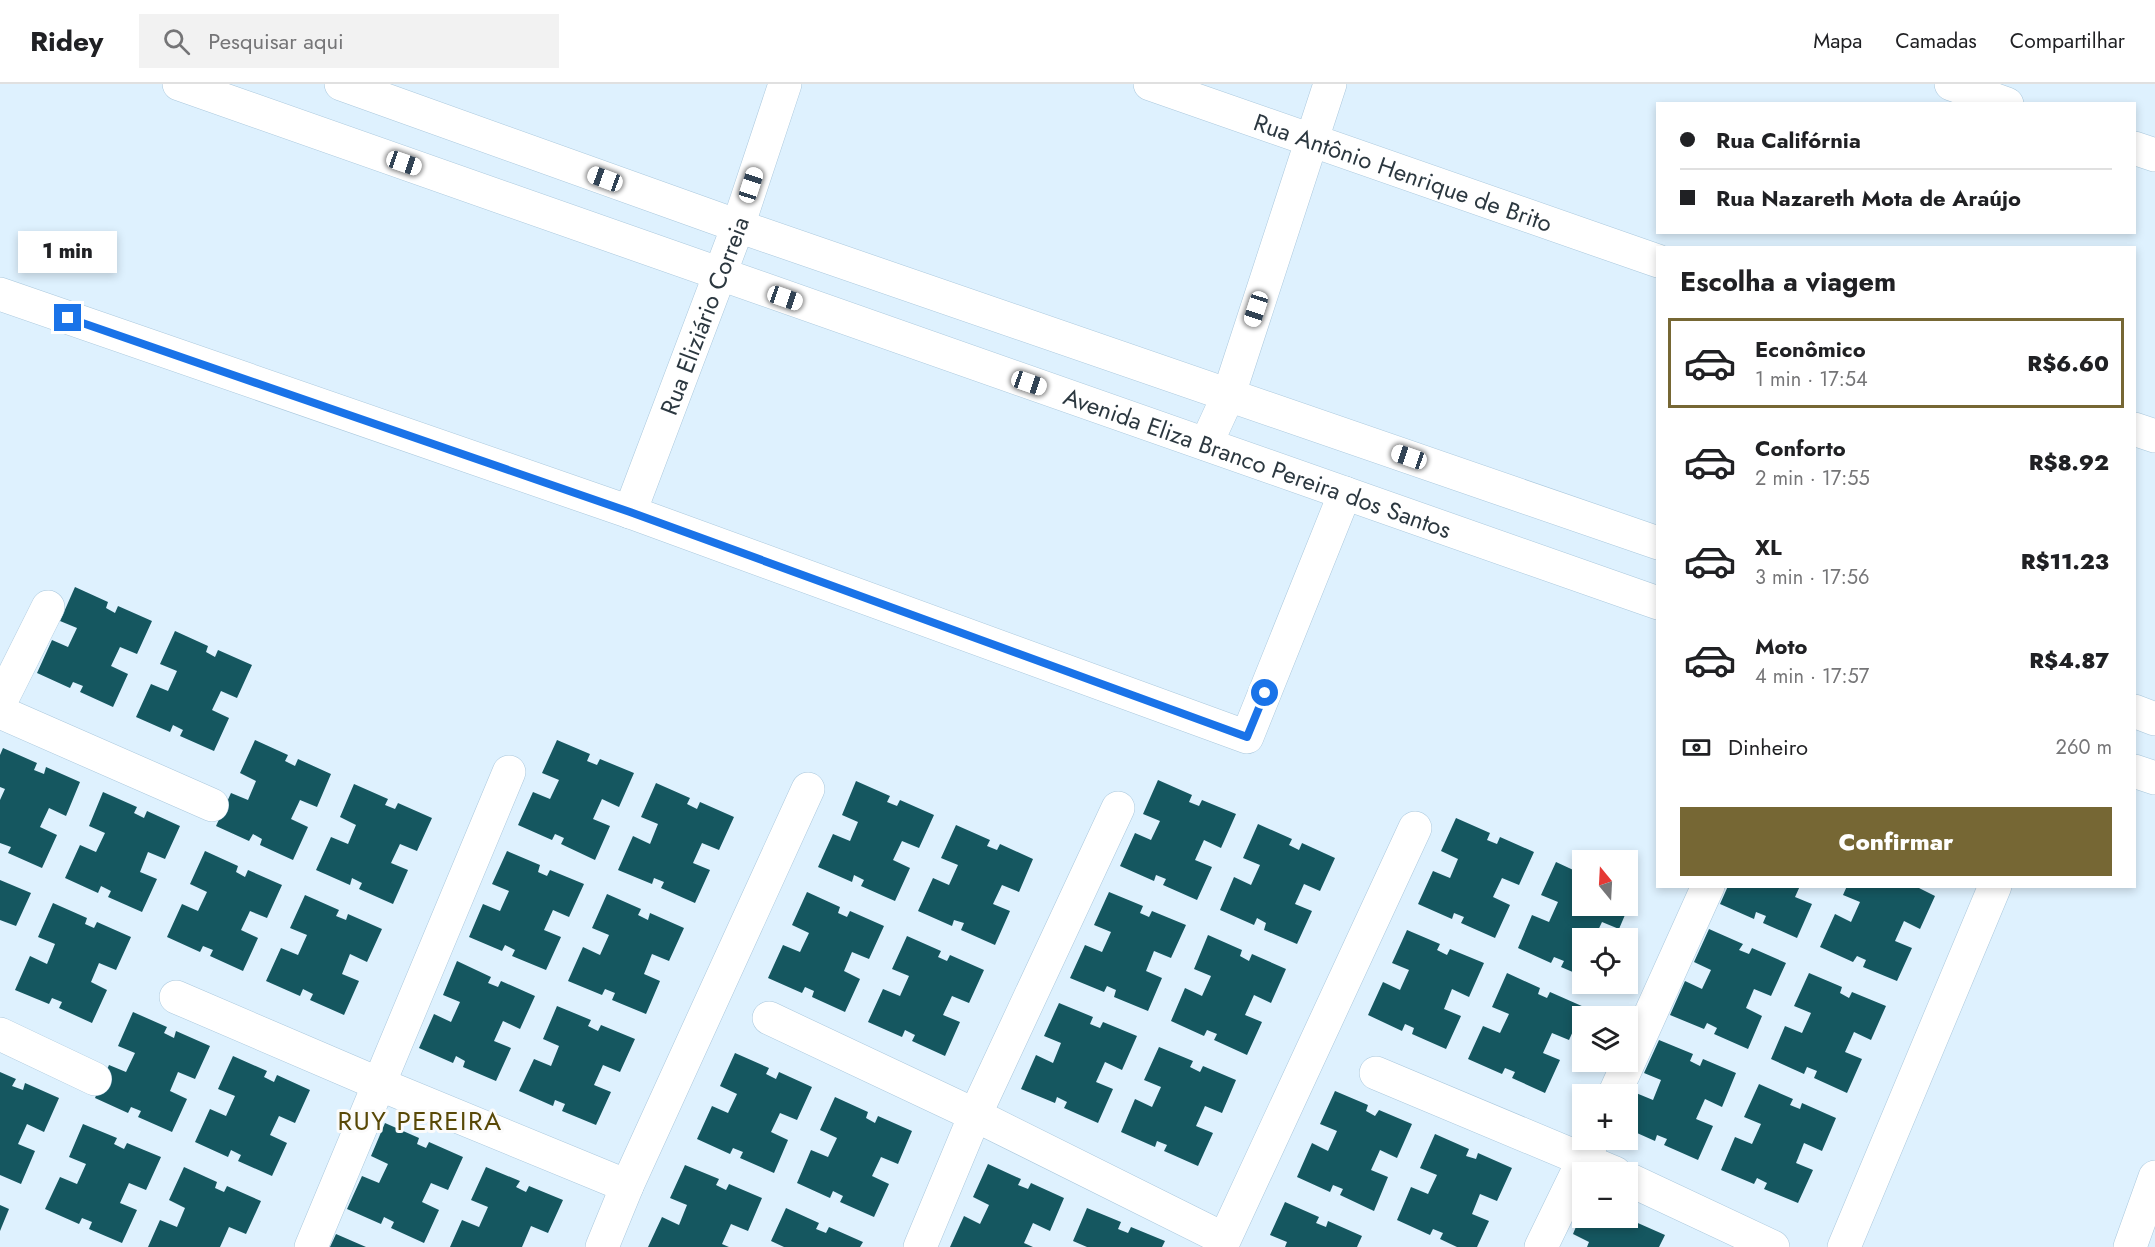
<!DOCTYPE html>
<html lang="pt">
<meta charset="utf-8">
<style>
:root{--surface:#fff;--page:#f2f2f2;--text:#202124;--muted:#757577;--line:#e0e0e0;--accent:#766734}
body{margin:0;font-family:Jost,sans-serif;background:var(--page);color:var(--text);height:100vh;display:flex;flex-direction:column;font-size:22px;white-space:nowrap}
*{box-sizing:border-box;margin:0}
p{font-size:20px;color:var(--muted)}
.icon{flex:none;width:33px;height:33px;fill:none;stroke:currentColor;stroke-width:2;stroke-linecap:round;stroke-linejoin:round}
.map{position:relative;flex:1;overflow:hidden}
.side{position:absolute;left:1656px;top:162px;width:480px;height:642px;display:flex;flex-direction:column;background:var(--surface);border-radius:0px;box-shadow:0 3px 9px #0003}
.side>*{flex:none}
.hud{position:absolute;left:1656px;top:18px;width:480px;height:132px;border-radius:0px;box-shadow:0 3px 9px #0003;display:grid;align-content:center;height:132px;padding:0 24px;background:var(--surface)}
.needle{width:39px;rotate:342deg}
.fabs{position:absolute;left:1572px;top:766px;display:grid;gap:12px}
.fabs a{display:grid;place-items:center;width:66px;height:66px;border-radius:0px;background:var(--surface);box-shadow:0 3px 9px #0003;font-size:30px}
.end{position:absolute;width:27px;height:27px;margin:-14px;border:8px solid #1a73e8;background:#fff;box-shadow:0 0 0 3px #fff}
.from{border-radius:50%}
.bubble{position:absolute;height:42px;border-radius:0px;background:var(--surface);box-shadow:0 3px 9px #0003;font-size:20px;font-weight:800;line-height:42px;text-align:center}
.car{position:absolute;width:18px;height:36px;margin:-18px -9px;border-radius:8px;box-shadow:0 0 4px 2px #0007;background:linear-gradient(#fff 24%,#345 0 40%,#fff 0 76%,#345 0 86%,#fff 0)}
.hud b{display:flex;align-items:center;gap:21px;height:57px;font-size:22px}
.hud b+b{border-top:2px solid var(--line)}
.hud i{width:15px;height:15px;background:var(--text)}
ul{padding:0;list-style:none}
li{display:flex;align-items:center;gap:18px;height:90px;margin:0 12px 9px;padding:0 12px;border:3px solid transparent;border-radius:0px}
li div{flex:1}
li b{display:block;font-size:22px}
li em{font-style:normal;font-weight:800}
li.current{border-color:var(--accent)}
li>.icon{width:54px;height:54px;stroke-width:1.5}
h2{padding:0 24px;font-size:27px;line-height:72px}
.pay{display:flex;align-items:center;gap:15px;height:66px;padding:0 24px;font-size:22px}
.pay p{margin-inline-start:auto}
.action{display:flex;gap:12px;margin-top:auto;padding:12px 24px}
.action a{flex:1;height:69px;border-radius:0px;background:var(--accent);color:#fff;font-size:24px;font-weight:800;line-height:69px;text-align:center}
header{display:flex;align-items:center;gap:36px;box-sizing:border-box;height:84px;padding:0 30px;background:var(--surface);border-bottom:2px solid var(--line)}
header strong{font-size:28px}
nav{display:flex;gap:33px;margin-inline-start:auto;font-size:21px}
.search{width:420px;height:54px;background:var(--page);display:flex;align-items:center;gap:15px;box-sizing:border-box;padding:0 21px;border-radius:0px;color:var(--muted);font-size:22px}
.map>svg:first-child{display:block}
</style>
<header>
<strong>Ridey</strong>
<div class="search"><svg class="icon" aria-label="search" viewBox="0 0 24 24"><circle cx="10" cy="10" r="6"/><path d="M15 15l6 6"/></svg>Pesquisar aqui</div>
<nav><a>Mapa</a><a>Camadas</a><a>Compartilhar</a></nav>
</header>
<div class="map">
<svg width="2155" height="1163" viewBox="0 0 2155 1163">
<rect width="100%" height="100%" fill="#def1fe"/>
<g fill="#155760">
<path d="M75 503 108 518 106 524 115 529 118 522 152 537 137 570 120 563 111 582 128 590 113 623 80 608 83 602 73 598 70 604 37 589 52 556 68 563 77 544 60 537Z"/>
<path d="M175 547 208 562 206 568 215 573 218 566 252 581 237 614 221 607 212 626 229 634 214 667 180 652 183 646 173 641 170 648 136 633 151 600 168 607 177 587 160 580Z"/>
<path d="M255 656 288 671 285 677 295 682 298 675 331 690 317 723 300 716 291 735 308 743 293 776 260 761 262 755 253 750 249 757 216 742 231 709 248 716 256 697 240 689Z"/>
<path d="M557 656 590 670 587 677 597 681 600 675 634 689 619 723 602 715 593 735 610 742 595 776 561 760 564 754 555 750 552 756 518 741 533 708 550 715 559 696 542 689Z"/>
<path d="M3 664 37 679 34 686 44 690 46 683 80 698 66 732 49 724 40 743 57 751 42 784 8 769 11 763 0 759V716L5 705 0 703V671Z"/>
<path d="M1158 696 1192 711 1189 718 1199 722 1202 716 1236 730 1221 764 1204 756 1195 776 1212 783 1197 816 1163 801 1166 795 1156 791 1154 797 1120 782 1135 749 1151 756 1160 737 1143 730Z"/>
<path d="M856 697 890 712 887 718 897 722 900 716 934 731 919 764 902 757 893 776 910 784 895 817 861 802 864 796 854 791 852 798 818 783 833 750 850 757 858 738 842 731Z"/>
<path d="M656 699 690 714 687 720 697 725 700 718 734 733 719 766 702 759 693 779 710 786 695 819 661 804 664 798 654 794 652 800 618 786 633 752 650 760 658 740 641 733Z"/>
<path d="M354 700 388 715 385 721 395 725 398 719 432 734 417 767 400 760 391 779 408 786 393 820 359 805 362 799 352 794 350 801 316 786 331 753 348 760 356 741 340 733Z"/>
<path d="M103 708 137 723 134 729 144 734 147 727 180 742 165 775 148 768 140 788 157 795 142 828 108 813 111 807 101 802 98 809 65 794 80 761 96 768 105 749 89 742Z"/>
<path d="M1456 734 1490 749 1487 756 1497 760 1500 753 1534 768 1519 801 1502 794 1493 813 1510 821 1495 854 1461 839 1464 833 1454 829 1452 835 1418 820 1433 787 1450 794 1458 775 1441 767Z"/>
<path d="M1258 740 1292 755 1289 761 1299 766 1302 759 1335 774 1320 807 1304 800 1295 820 1312 827 1297 860 1264 846 1266 839 1257 834 1254 841 1220 826 1234 793 1251 801 1260 781 1243 774Z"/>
<path d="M956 741 990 756 987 762 997 766 1000 760 1033 775 1019 808 1002 801 993 820 1010 827 995 861 961 846 964 839 954 836 952 842 918 827 933 794 949 801 958 781 941 774Z"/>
<path d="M205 767 238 782 236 788 245 793 248 786 282 801 267 834 250 827 241 846 258 854 243 887 210 872 213 866 203 862 200 868 167 853 182 820 198 827 207 808 190 800Z"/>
<path d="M507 767 540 781 538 788 547 792 550 786 584 800 569 833 553 826 544 846 561 853 546 886 512 872 515 866 505 861 502 867 469 853 483 820 500 827 509 807 492 800Z"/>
<path d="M1556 778 1582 790V822H1628V809L1633 812 1619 845 1602 838 1594 855H1582V892L1561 883 1564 877 1554 873 1551 879 1518 864 1532 831 1549 838 1558 818 1541 811Z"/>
<path d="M0 796 31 809 16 842 0 836Z"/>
<path d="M1728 802H1800L1795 813 1812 820 1797 854 1763 839 1766 832 1756 828 1754 835 1720 820Z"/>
<path d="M1847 802H1915L1935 812 1920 845 1904 837 1895 857 1912 864 1897 897 1863 883 1866 876 1857 872 1853 878 1820 863 1835 830 1851 838 1860 818 1843 811Z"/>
<path d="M807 808 840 823 838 829 847 833 850 827 884 842 869 875 852 868 844 887 860 895 845 928 812 913 814 907 805 903 802 909 768 894 783 861 800 868 809 849 792 841Z"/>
<path d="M1109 808 1143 822 1140 829 1149 833 1152 827 1186 841 1171 874 1154 867 1146 887 1162 894 1148 927 1114 913 1116 906 1107 902 1104 908 1070 894 1085 861 1102 868 1111 848 1094 841Z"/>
<path d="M607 810 641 825 638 831 648 836 650 829 684 844 669 877 652 870 644 890 660 897 646 930 612 916 615 909 605 905 602 911 568 897 583 863 600 871 609 851 592 844Z"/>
<path d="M305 811 339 826 336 832 346 836 348 830 382 845 367 878 350 870 342 890 359 897 344 931 310 916 313 910 303 905 300 912 266 897 281 864 298 871 307 851 290 844Z"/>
<path d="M53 819 87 834 85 840 94 844 97 838 131 853 116 886 99 879 91 898 107 906 92 939 59 924 62 918 52 914 49 920 15 906 30 872 47 880 55 860 38 853Z"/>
<path d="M1709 845 1743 860 1739 866 1749 870 1752 864 1786 879 1771 912 1754 905 1746 924 1762 932 1748 965 1714 950 1717 944 1707 939 1704 945 1670 931 1685 897 1702 905 1711 886 1694 878Z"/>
<path d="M1407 846 1440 860 1437 866 1447 871 1450 865 1484 879 1469 913 1452 905 1444 925 1461 932 1446 965 1412 950 1414 944 1405 940 1402 947 1368 931 1383 898 1400 906 1409 886 1392 879Z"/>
<path d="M1208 851 1242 866 1240 872 1249 877 1252 870 1286 885 1271 919 1254 911 1245 931 1262 938 1247 971 1214 956 1217 950 1207 946 1204 952 1171 937 1185 904 1202 912 1211 892 1194 885Z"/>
<path d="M907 852 941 867 938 873 947 877 950 871 984 886 969 919 952 912 943 931 960 938 945 972 912 957 915 951 905 946 902 953 868 938 883 905 900 912 909 892 892 885Z"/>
<path d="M457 877 491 893 488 899 498 903 501 897 535 912 520 945 503 937 494 957 511 964 496 997 463 983 465 977 456 972 453 979 419 964 434 930 451 938 460 918 443 911Z"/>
<path d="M1507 889 1540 904 1538 910 1547 914 1550 908 1584 923 1569 956 1552 949 1543 969 1560 976 1545 1009 1512 994 1515 988 1505 984 1502 990 1468 975 1483 942 1500 949 1509 930 1492 923Z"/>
<path d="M1809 889 1842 903 1840 909 1849 914 1852 908 1886 922 1871 956 1854 948 1845 968 1862 975 1847 1009 1814 994 1817 987 1807 983 1804 990 1771 975 1785 942 1802 949 1811 929 1794 922Z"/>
<path d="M1059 919 1093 933 1090 940 1100 944 1103 938 1137 952 1122 986 1105 978 1096 998 1113 1005 1098 1039 1064 1024 1067 1018 1057 1013 1055 1019 1021 1005 1036 971 1053 979 1061 959 1044 952Z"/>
<path d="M557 922 591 936 588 942 598 947 601 941 635 955 620 988 603 981 594 1001 611 1008 596 1041 562 1027 565 1020 555 1016 553 1022 519 1007 534 975 551 982 559 962 543 955Z"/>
<path d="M133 928 167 943 164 949 174 954 176 947 210 962 195 995 178 988 170 1007 187 1015 172 1048 138 1033 141 1027 131 1023 128 1029 95 1014 109 981 126 988 135 969 118 962Z"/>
<path d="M1659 956 1693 970 1690 977 1700 982 1703 975 1736 989 1722 1023 1705 1015 1696 1035 1713 1042 1698 1076 1664 1061 1667 1055 1657 1051 1655 1057 1628 1045V1027L1636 1009 1653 1016 1661 996 1644 989Z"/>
<path d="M1159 963 1193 977 1190 983 1200 988 1203 982 1236 996 1222 1029 1205 1022 1196 1042 1213 1049 1198 1082 1164 1067 1167 1061 1157 1057 1155 1063 1121 1048 1135 1015 1152 1023 1161 1003 1144 996Z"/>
<path d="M735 969 769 984 766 990 776 995 779 988 812 1003 797 1036 780 1029 771 1048 788 1056 774 1089 740 1074 743 1068 733 1064 730 1070 697 1055 712 1022 728 1029 737 1010 720 1002Z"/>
<path d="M233 972 267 987 264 993 274 998 277 991 310 1006 295 1039 279 1032 270 1051 287 1059 272 1092 238 1077 241 1071 231 1066 228 1073 195 1058 210 1025 226 1032 235 1012 218 1005Z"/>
<path d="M0 988 16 995 12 1002 23 1006 25 999 59 1014 44 1048 27 1040 18 1060 35 1067 21 1100 0 1091Z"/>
<path d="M1759 1000 1793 1015 1790 1021 1800 1025 1802 1019 1836 1034 1822 1067 1804 1059 1796 1079 1813 1086 1798 1119 1764 1105 1767 1099 1757 1094 1754 1100 1721 1086 1735 1053 1752 1060 1761 1040 1744 1033Z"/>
<path d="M1335 1007 1368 1021 1366 1027 1375 1032 1379 1026 1412 1040 1397 1074 1380 1066 1371 1086 1388 1093 1374 1127 1340 1111 1343 1105 1333 1101 1330 1108 1297 1093 1312 1059 1328 1067 1337 1047 1320 1040Z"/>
<path d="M835 1013 868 1028 866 1034 875 1039 878 1032 912 1047 898 1080 881 1073 872 1092 889 1100 874 1133 840 1118 843 1112 833 1107 830 1114 797 1099 811 1066 828 1073 837 1054 820 1046Z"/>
<path d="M385 1039 419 1054 417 1060 426 1064 429 1058 463 1073 448 1106 431 1099 422 1118 439 1126 424 1159 391 1144 394 1138 384 1133 381 1140 347 1125 362 1092 379 1099 388 1080 371 1072Z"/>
<path d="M83 1040 117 1054 114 1060 124 1065 127 1059 161 1073 146 1106 129 1099 120 1119 137 1126 122 1159 89 1145 92 1138 82 1134 79 1140 45 1125 60 1093 77 1100 86 1080 69 1073Z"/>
<path d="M1435 1050 1469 1065 1466 1072 1476 1075 1478 1069 1512 1084 1497 1117 1480 1110 1472 1130 1489 1137 1477 1163H1457L1440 1155 1443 1149 1433 1145 1430 1151 1397 1136 1411 1103 1428 1110 1437 1091 1420 1084Z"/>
<path d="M988 1080 1021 1095 1018 1101 1028 1105 1031 1099 1064 1114 1050 1147 1033 1139 1024 1159 1033 1163H950L964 1132 980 1140 989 1121 973 1113Z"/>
<path d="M685 1081 719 1095 716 1101 726 1106 729 1100 762 1114 748 1147 731 1140 722 1160 729 1163H648L662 1133 679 1141 687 1121 670 1114Z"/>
<path d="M184 1083 217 1098 215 1104 224 1108 227 1102 261 1117 246 1150 229 1143 220 1163H148L160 1136 177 1143 185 1124 169 1116Z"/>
<path d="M486 1083 520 1097 516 1103 526 1108 529 1102 563 1116 548 1149 531 1142 522 1163H450L462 1136 479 1143 488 1123 471 1116Z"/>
<path d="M1285 1118 1319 1133 1316 1139 1326 1143 1328 1137 1362 1152 1357 1163H1285L1287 1158 1270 1151Z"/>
<path d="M0 1121 9 1125 0 1147Z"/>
<path d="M786 1124 819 1139 816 1145 826 1149 829 1143 863 1158 860 1163H784L771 1157Z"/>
<path d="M1087 1124 1121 1138 1118 1145 1128 1149 1131 1143 1165 1157 1162 1163H1087L1073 1157Z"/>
<path d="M1582 1128V1134H1620L1618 1138 1628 1143 1631 1136 1665 1151 1659 1163H1587L1589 1158 1573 1150Z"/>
<path d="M336 1150 366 1163H330Z"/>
</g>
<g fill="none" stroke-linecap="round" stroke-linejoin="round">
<defs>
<g id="street">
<path id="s1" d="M179 0 1658 519"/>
<path d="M341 0 738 142 1658 459"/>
<path id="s2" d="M1150 0 1658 177"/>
<path d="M1951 0 2007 20"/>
<path d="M2134 64 2155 71"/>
<path d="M0 210 630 428 1247 653 1345 409"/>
<path d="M2134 345 2155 352"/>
<path d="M1206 360 1229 310 1330 0"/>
<path id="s3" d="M630 428 738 142 785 0"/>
<path d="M0 619 48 523"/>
<path d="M2134 627 2155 635"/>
<path d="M0 628 212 721"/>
<path d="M2134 687 2155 694"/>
<path d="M176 913 379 1000 627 1102"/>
<path d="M769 934 975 1031 1224 1155"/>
<path d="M0 950 95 995"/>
<path d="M1376 989 1615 1089"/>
<path d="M1614 1011 1708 802"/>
<path d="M1628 1095 1773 1163"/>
<path d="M311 1163 509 688"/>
<path d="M602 1163 627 1102 808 705"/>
<path d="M920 1163 975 1031 1118 724"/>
<path d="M1221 1163 1415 744"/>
<path d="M1541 1163 1593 1056"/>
<path d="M1844 1163 1995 802"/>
<path d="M2130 1163 2155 1093"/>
</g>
</defs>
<use href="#street" stroke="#aac8dd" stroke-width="34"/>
<use href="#street" stroke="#fff" stroke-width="33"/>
</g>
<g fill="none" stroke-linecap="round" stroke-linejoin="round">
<path stroke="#1a73e8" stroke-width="8" d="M68 234 630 428 1247 653 1265 609"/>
</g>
<g text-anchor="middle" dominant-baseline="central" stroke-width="6" stroke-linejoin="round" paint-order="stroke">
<g font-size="24" fill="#2c3840" stroke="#fbfbfb">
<text stroke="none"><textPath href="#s2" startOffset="268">Rua Antônio Henrique de Brito</textPath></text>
<text stroke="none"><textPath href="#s3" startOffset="210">Rua Eliziário Correia</textPath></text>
<text stroke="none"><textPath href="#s1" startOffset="1143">Avenida Eliza Branco Pereira dos Santos</textPath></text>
</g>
<g font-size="26" letter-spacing="1.5" fill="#584806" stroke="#fbfbfb">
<text x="420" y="1037">RUY PEREIRA</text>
</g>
</g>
</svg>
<div class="fabs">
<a><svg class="needle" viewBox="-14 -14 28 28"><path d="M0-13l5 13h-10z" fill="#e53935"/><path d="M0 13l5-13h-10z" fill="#757577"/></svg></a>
<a><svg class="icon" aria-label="locate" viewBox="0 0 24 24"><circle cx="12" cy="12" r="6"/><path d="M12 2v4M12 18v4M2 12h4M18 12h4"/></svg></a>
<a><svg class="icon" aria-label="layers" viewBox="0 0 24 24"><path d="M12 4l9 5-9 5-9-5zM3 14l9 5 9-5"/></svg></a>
<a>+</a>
<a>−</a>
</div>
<i class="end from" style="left:1265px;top:609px"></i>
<i class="end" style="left:68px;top:234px"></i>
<div class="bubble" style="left:18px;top:147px;width:99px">1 min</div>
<i class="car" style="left:404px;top:79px;rotate:109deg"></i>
<i class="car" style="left:605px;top:95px;rotate:290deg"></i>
<i class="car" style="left:751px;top:101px;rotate:18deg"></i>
<i class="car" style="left:785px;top:214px;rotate:109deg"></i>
<i class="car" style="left:1256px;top:225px;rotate:198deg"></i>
<i class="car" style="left:1029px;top:299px;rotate:109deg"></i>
<i class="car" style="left:1409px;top:373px;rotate:289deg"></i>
<div class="hud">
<b><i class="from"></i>Rua Califórnia</b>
<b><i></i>Rua Nazareth Mota de Araújo</b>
</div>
<section class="side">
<h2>Escolha a viagem</h2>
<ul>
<li class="current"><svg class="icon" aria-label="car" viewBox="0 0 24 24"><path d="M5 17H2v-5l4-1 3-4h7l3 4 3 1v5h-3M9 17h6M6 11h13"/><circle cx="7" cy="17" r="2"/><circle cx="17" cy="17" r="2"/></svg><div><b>Econômico</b><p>1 min · 17:54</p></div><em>R$6.60</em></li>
<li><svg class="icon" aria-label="car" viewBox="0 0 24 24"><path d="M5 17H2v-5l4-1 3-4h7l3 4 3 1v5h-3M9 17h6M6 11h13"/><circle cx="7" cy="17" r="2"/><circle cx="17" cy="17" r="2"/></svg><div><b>Conforto</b><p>2 min · 17:55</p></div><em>R$8.92</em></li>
<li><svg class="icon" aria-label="car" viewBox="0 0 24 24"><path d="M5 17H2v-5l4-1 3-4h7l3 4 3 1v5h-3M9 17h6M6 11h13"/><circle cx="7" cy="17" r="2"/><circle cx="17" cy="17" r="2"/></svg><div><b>XL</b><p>3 min · 17:56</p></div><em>R$11.23</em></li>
<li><svg class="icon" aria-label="car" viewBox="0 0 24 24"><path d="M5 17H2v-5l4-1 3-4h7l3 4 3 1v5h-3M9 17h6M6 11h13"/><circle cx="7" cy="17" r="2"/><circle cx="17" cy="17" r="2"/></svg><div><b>Moto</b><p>4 min · 17:57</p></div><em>R$4.87</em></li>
</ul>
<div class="pay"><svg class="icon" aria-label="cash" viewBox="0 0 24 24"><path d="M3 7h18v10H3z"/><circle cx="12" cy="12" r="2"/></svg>Dinheiro<p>260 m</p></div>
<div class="action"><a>Confirmar</a></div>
</section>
</div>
